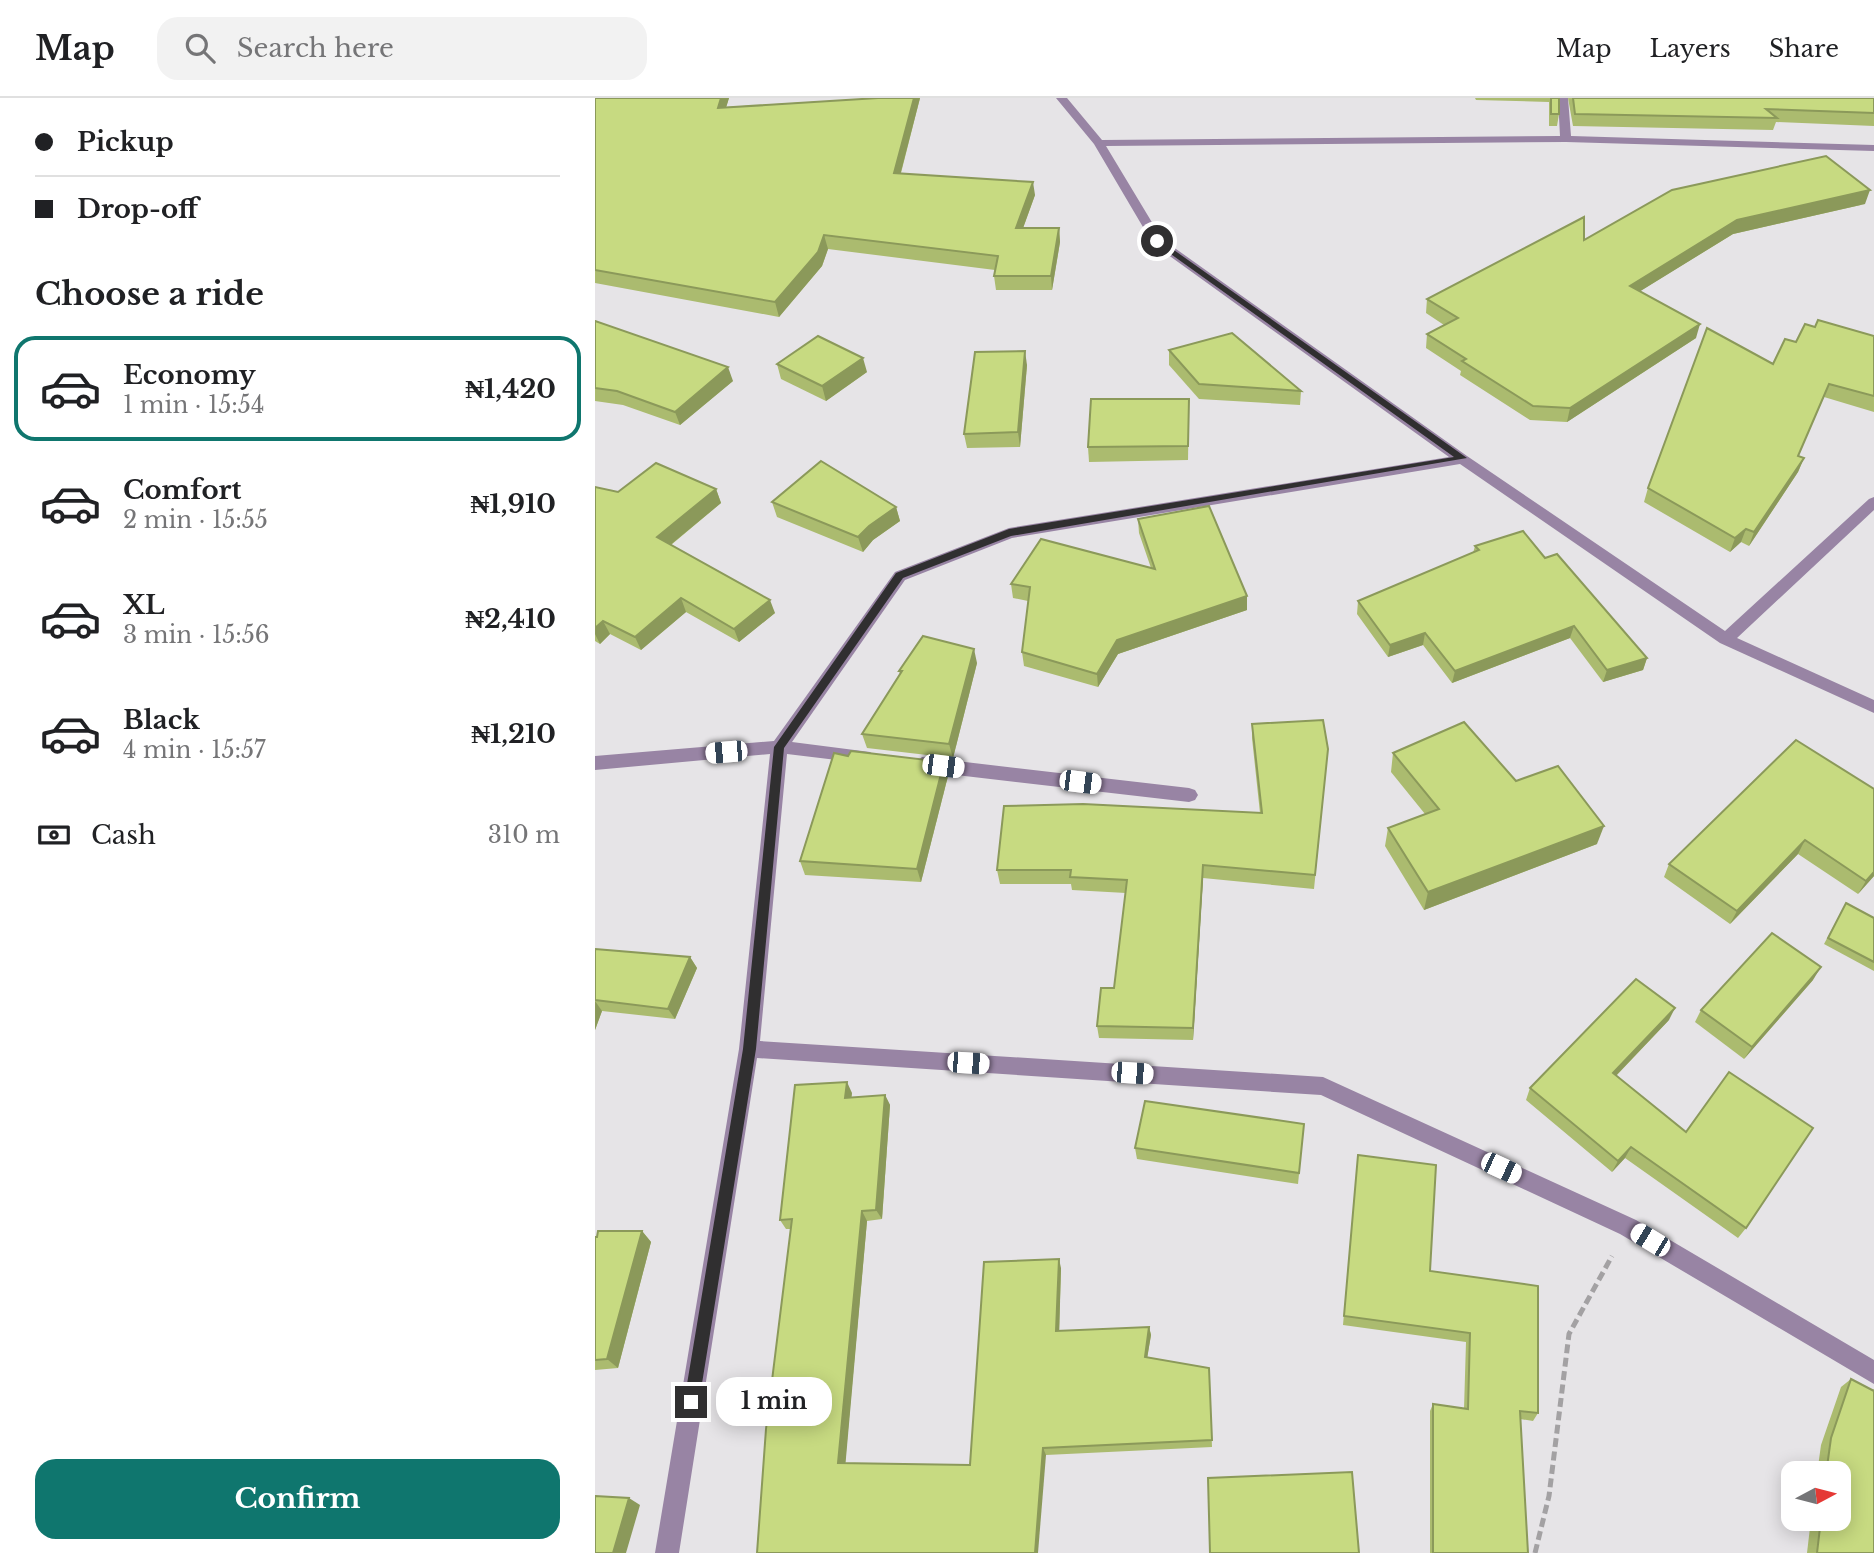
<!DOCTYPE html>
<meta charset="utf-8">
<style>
:root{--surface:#fff;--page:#f2f2f2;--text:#202124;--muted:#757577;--line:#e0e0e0;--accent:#0f766e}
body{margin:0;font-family:"Libre Baskerville",serif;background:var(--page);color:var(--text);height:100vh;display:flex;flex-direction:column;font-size:26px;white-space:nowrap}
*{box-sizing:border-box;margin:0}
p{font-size:23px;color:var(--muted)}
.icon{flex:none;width:38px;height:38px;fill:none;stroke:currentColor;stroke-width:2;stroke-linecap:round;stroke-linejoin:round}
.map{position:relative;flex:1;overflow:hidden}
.side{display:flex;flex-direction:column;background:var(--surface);width:595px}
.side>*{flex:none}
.hud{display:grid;align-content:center;height:154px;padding:0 35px;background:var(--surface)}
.needle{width:46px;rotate:83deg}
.fabs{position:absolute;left:1186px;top:1363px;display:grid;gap:14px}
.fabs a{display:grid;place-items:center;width:70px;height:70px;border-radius:14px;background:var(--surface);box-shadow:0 4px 18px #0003;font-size:35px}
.end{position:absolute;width:32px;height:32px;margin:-16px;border:9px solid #302f30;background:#fff;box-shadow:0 0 0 4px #fff}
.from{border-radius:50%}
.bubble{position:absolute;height:49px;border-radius:21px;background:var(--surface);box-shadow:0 4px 18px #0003;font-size:23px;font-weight:800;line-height:49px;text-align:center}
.car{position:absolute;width:21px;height:42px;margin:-21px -10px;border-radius:9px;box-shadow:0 0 5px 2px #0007;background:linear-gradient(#fff 24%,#345 0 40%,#fff 0 76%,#345 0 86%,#fff 0)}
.hud b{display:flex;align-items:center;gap:24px;height:66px;font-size:26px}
.hud b+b{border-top:2px solid var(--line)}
.hud i{width:18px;height:18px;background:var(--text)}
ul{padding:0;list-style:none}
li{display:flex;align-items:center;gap:21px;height:105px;margin:0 14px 10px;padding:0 21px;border:4px solid transparent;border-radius:21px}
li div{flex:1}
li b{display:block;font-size:26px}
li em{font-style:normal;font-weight:800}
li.selected{border-color:var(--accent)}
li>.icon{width:63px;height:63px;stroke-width:1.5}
h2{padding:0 35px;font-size:32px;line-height:84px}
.pay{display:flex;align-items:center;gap:18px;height:77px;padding:0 35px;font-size:26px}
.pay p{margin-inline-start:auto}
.primary-button{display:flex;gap:14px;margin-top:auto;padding:14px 35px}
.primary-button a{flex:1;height:80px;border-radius:21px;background:var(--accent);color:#fff;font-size:28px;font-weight:800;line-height:80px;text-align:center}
header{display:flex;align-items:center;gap:42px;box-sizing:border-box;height:98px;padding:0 35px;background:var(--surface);border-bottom:2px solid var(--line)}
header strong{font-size:33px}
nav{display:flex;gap:38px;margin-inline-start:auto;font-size:24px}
.search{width:490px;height:63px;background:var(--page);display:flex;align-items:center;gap:18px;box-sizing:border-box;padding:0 24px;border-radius:21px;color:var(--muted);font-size:26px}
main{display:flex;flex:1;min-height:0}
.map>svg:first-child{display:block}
</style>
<header>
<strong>Map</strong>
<div class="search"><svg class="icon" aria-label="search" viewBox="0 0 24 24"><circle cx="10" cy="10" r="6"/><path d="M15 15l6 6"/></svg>Search here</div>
<nav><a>Map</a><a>Layers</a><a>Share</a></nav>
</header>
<main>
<section class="side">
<div class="hud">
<b><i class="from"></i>Pickup</b>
<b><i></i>Drop-off</b>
</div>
<h2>Choose a ride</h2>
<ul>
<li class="selected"><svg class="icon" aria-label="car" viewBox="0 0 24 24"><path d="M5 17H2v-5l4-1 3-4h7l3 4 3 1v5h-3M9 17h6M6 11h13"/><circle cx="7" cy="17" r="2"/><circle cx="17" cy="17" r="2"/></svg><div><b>Economy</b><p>1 min · 15:54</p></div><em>₦1,420</em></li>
<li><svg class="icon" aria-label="car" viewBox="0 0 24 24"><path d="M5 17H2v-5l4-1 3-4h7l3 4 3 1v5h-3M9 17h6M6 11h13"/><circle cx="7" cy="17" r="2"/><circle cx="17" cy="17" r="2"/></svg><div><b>Comfort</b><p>2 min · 15:55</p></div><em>₦1,910</em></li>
<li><svg class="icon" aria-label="car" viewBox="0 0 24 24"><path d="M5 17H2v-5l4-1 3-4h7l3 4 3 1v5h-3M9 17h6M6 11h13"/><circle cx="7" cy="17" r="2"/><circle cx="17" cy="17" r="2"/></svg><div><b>XL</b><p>3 min · 15:56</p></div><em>₦2,410</em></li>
<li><svg class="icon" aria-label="car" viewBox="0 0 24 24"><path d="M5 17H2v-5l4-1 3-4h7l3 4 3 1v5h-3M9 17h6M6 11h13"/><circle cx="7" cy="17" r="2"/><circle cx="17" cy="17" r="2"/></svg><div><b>Black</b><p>4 min · 15:57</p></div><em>₦1,210</em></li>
</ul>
<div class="pay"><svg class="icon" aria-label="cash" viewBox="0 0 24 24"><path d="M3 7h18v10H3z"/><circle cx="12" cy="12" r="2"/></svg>Cash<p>310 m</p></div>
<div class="primary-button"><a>Confirm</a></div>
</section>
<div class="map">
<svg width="1279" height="1455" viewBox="0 0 1279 1455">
<rect width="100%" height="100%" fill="#e6e4e7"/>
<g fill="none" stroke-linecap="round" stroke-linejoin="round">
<path stroke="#a3a1a3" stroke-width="5" stroke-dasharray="9 4.5" stroke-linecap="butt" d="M940 1455 954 1398 974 1236 1017 1158"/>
<g fill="#9884a4" fill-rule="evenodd">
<path d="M461 0H472L507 42 965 38 963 0H973L976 38 1279 47V53L971 44 511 48 567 141 872 358 1130 533 1274 401 1279 399V412L1142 540 1279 602V615L1125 545 865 366 417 440 310 482 197 644 275 654 283 660 275 666 192 656 165 943 728 979 1041 1122 1279 1262V1286L1025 1136 726 997 162 960 84 1455H60L144 951 175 656 0 672V658L179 643 300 474 414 430 854 359 558 146 499 46Z"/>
<path d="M327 659 594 690 600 692 603 697 600 702 594 704 327 673 319 666Z"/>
</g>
</g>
<g fill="#abbb6f">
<path d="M0 0H134L131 9 283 0H325L306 75 440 97 428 130H464L465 144 457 192H401L399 178 400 172 233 151 227 168 184 219 0 185Z"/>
<path d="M880 0H964V16L962 28H954V4L881 2Z"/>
<path d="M973 0H1279V28L1181 24 1178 32 978 28Z"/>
<path d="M1270 106 1138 136 1045 193 1101 240 972 324 935 322 865 277 866 273 831 250 832 236 849 227 831 215 832 201 989 142Z"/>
<path d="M0 223 138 283 85 327 28 307 0 303Z"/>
<path d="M1220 229 1279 238V314L1229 299 1203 358 1209 360 1203 374 1154 448 1146 444 1135 454 1049 404 1053 390 1178 266 1201 244Z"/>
<path d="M574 252 706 293 705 307 604 301 574 267Z"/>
<path d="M182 266 272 274 231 303 186 281Z"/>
<path d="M432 267 425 349 372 350 369 336Z"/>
<path d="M594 301 593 362 494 364 493 349Z"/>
<path d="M0 389 23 394 121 391 126 405 76 447 180 515 144 544 91 514 46 552 15 536 5 546 0 543Z"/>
<path d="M177 404 301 409 305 423 278 442 268 454 182 419Z"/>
<path d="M543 421 652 498V512L523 556 503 589 429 568 427 554 433 503 418 500 416 486 556 470 544 435Z"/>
<path d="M880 448 950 460 1052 560 1048 572 1008 584 975 540 857 585 828 547 793 559 762 516 763 503 878 455Z"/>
<path d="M382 565 358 660 272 650 267 636 305 576 304 573Z"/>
<path d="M657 626 733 651 719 791 608 780 598 942 504 940 502 928 519 890 531 795 477 792 476 786H405L402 772 665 715 657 640Z"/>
<path d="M798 655 921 683 1002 746 829 812 790 748 793 730 830 716 796 674Z"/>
<path d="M253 658 353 678 326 784 210 777 205 763Z"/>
<path d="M1279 691V778L1263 796 1203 756 1135 826 1069 779 1074 766Z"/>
<path d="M1251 805 1279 820V873L1229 846Z"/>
<path d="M0 851 95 859 102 870 80 921 7 913 0 932Z"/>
<path d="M1218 882 1149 961 1100 924 1106 912Z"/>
<path d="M1074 922 1021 978 1091 1034 1151 1130 1143 1140 1030 1060 1017 1074 931 1002 935 990Z"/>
<path d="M257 995 256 1000 290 997 295 1007 287 1121 272 1123 250 1365 375 1367 466 1170 464 1233 554 1229 556 1237 552 1260 614 1270 617 1349 451 1357 162 1455 196 1131H191L185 1122Z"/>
<path d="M709 1026 703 1086 542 1061 540 1050Z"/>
<path d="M763 1057 835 1173 943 1315 938 1323 925 1321 933 1455H835V1313L838 1306 869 1311 871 1244 748 1227Z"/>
<path d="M47 1133 56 1144 23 1270 0 1272V1139Z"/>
<path d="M1256 1281 1277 1293 1279 1291V1455H1212L1216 1421H1244V1376H1222L1226 1347 1246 1289Z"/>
</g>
<g fill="#8b995a">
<path d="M126 0H134L127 23 123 10Z"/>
<path d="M319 0H325L302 89 299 75Z"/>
<path d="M438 84 440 97 423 144 421 130Z"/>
<path d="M1275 92 1270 106 1138 136 1031 202 1035 188 1142 122Z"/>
<path d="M464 130 465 144 457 192 456 178Z"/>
<path d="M229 137 233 151 227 168 184 219 180 204Z"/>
<path d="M1105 226 1101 240 972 324 975 310Z"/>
<path d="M430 253 432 267 425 349 423 334Z"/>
<path d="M268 260 272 274 231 303 227 288Z"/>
<path d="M133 269 138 283 85 327 80 314Z"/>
<path d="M1209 360 1203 374 1154 448 1159 434Z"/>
<path d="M121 391 126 405 68 453 62 439Z"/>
<path d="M301 409 305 423 278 442 268 454 263 439 274 428Z"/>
<path d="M1151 431 1146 444 1135 454 1140 440Z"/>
<path d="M652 498V512L523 556 503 589 502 576 522 542Z"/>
<path d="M86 500 91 514 46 552 40 539Z"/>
<path d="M175 502 180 515 144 544 139 531Z"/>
<path d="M8 523 15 536 5 546 0 536V530Z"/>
<path d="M979 528 975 540 857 585 860 573Z"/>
<path d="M830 535 828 547 793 559 795 547Z"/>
<path d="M379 551 382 565 358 660 354 646Z"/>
<path d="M1052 560 1048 572 1008 584 1012 572Z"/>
<path d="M349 664 353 678 326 784 322 771Z"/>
<path d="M1009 728 1002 746 829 812 833 794Z"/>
<path d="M1210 742 1203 756 1135 826 1142 813Z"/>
<path d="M608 767V780L598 942V930Z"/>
<path d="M1279 774V778L1263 796 1271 783Z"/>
<path d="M95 859 102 870 80 921 73 911Z"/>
<path d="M1226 869 1218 882 1149 961 1157 949Z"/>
<path d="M0 903 7 913 0 932Z"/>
<path d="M1080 910 1074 922 1012 987 1018 975Z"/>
<path d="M252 984 257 995 255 1011 250 1000Z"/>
<path d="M290 997 295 1007 287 1121 281 1112Z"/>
<path d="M1036 1049 1030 1060 1017 1074 1023 1063Z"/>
<path d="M267 1113 272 1123 250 1371 243 1365Z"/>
<path d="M47 1133 56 1144 23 1270 12 1261Z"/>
<path d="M464 1161 466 1170 464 1241 461 1233Z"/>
<path d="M554 1229 556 1237 551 1267 550 1259Z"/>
<path d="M448 1350 451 1357 443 1455H440Z"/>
<path d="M34 1400 45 1407 31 1455H18Z"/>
</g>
<g fill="#c7da81" stroke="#8b995a" stroke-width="2">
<path d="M0 0H126L123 10 283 0H319L299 75 438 84 421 130H464L456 178H399L403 158 229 137 223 154 180 204 0 172Z"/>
<rect x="956" y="0" width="8" height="16"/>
<path d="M978 0H1279V15L1171 11 1182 20 980 16Z"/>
<path d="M1231 58 1275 92 1142 122 1035 188 1105 226 975 310 938 308 867 263 871 261 832 236 863 220 832 201 989 119V142L1077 92Z"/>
<path d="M1223 222 1279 238V298L1234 286 1203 358 1209 360 1159 434 1151 431 1140 440 1053 390 1112 230 1178 266 1190 241 1201 244 1210 226 1220 229Z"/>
<path d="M0 223 133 269 80 314 22 293 0 290Z"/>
<path d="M637 235 706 293 604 286 574 252Z"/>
<path d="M223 238 268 260 227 288 182 266Z"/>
<path d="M430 253 423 334 369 336 380 254Z"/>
<path d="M496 301H594L593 348 493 349Z"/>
<path d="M226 363 301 409 274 428 263 439 177 404Z"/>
<path d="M61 365 121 391 62 439 175 502 139 531 86 500 40 539 8 523 0 530V389L23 394Z"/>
<path d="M614 408 652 498 522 542 502 576 427 554 435 489 416 486 446 441 560 471 543 421Z"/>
<path d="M928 433 950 460 962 456 1052 560 1012 572 979 528 860 573 830 535 795 547 763 503 884 452 880 448Z"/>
<path d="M328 538 379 551 354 646 267 636 307 573H304Z"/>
<path d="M728 622 733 651 720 777 608 767 598 930 502 928 506 890H519L532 782 475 779 476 772H402L409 708 488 706 667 715 657 626Z"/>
<path d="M869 624 921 683 963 668 1009 728 833 794 793 730 844 711 798 655Z"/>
<path d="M1201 642 1279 691V774L1271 783 1210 742 1142 813 1074 766Z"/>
<path d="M256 653 349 664 322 771 205 763 239 655 253 658Z"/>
<path d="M1251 805 1279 820V864L1233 840Z"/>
<path d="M1177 835 1226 869 1157 949 1106 912Z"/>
<path d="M0 851 95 859 73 911 0 902Z"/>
<path d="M1041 881 1080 910 1018 975 1091 1034 1134 974 1218 1030 1151 1130 1036 1049 1023 1063 935 990Z"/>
<path d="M252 984 250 1000 290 997 281 1112 267 1113 243 1365 375 1367 389 1164 464 1161 461 1233 554 1229 550 1259 614 1270 617 1342 448 1350 440 1455H162L171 1331 197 1121 185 1122 200 987Z"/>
<path d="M550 1003 709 1026 704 1075 540 1050Z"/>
<path d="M763 1057 841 1067 835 1173 943 1188V1315L925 1313 933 1455H838V1306L873 1311 875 1235 749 1218Z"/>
<path d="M3 1133H47L12 1261 0 1262V1139H2Z"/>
<path d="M1256 1281 1279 1293V1455H1222L1226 1421H1244V1376H1231L1236 1340Z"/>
<path d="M757 1374 764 1455H615L613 1380Z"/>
<path d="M0 1398 34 1400 18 1455H0Z"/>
</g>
<path fill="#302f30" d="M562 140 872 360 416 438 308 480 189 650 161 951 104 1304 96 1312 89 1304 148 951 179 649 301 475 414 431 859 359 559 144Z"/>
</svg>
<div class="fabs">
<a><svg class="needle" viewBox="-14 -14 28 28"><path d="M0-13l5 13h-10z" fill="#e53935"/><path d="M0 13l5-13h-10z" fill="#757577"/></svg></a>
</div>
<i class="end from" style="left:562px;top:143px"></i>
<i class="end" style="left:96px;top:1304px"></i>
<div class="bubble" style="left:121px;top:1279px;width:116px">1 min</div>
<i class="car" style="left:131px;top:654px;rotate:265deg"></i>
<i class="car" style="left:348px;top:668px;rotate:97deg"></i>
<i class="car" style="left:485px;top:684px;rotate:97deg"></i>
<i class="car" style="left:373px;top:965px;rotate:94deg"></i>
<i class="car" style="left:537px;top:975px;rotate:94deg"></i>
<i class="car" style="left:906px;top:1070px;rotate:115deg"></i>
<i class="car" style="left:1055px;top:1142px;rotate:301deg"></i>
</div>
</main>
